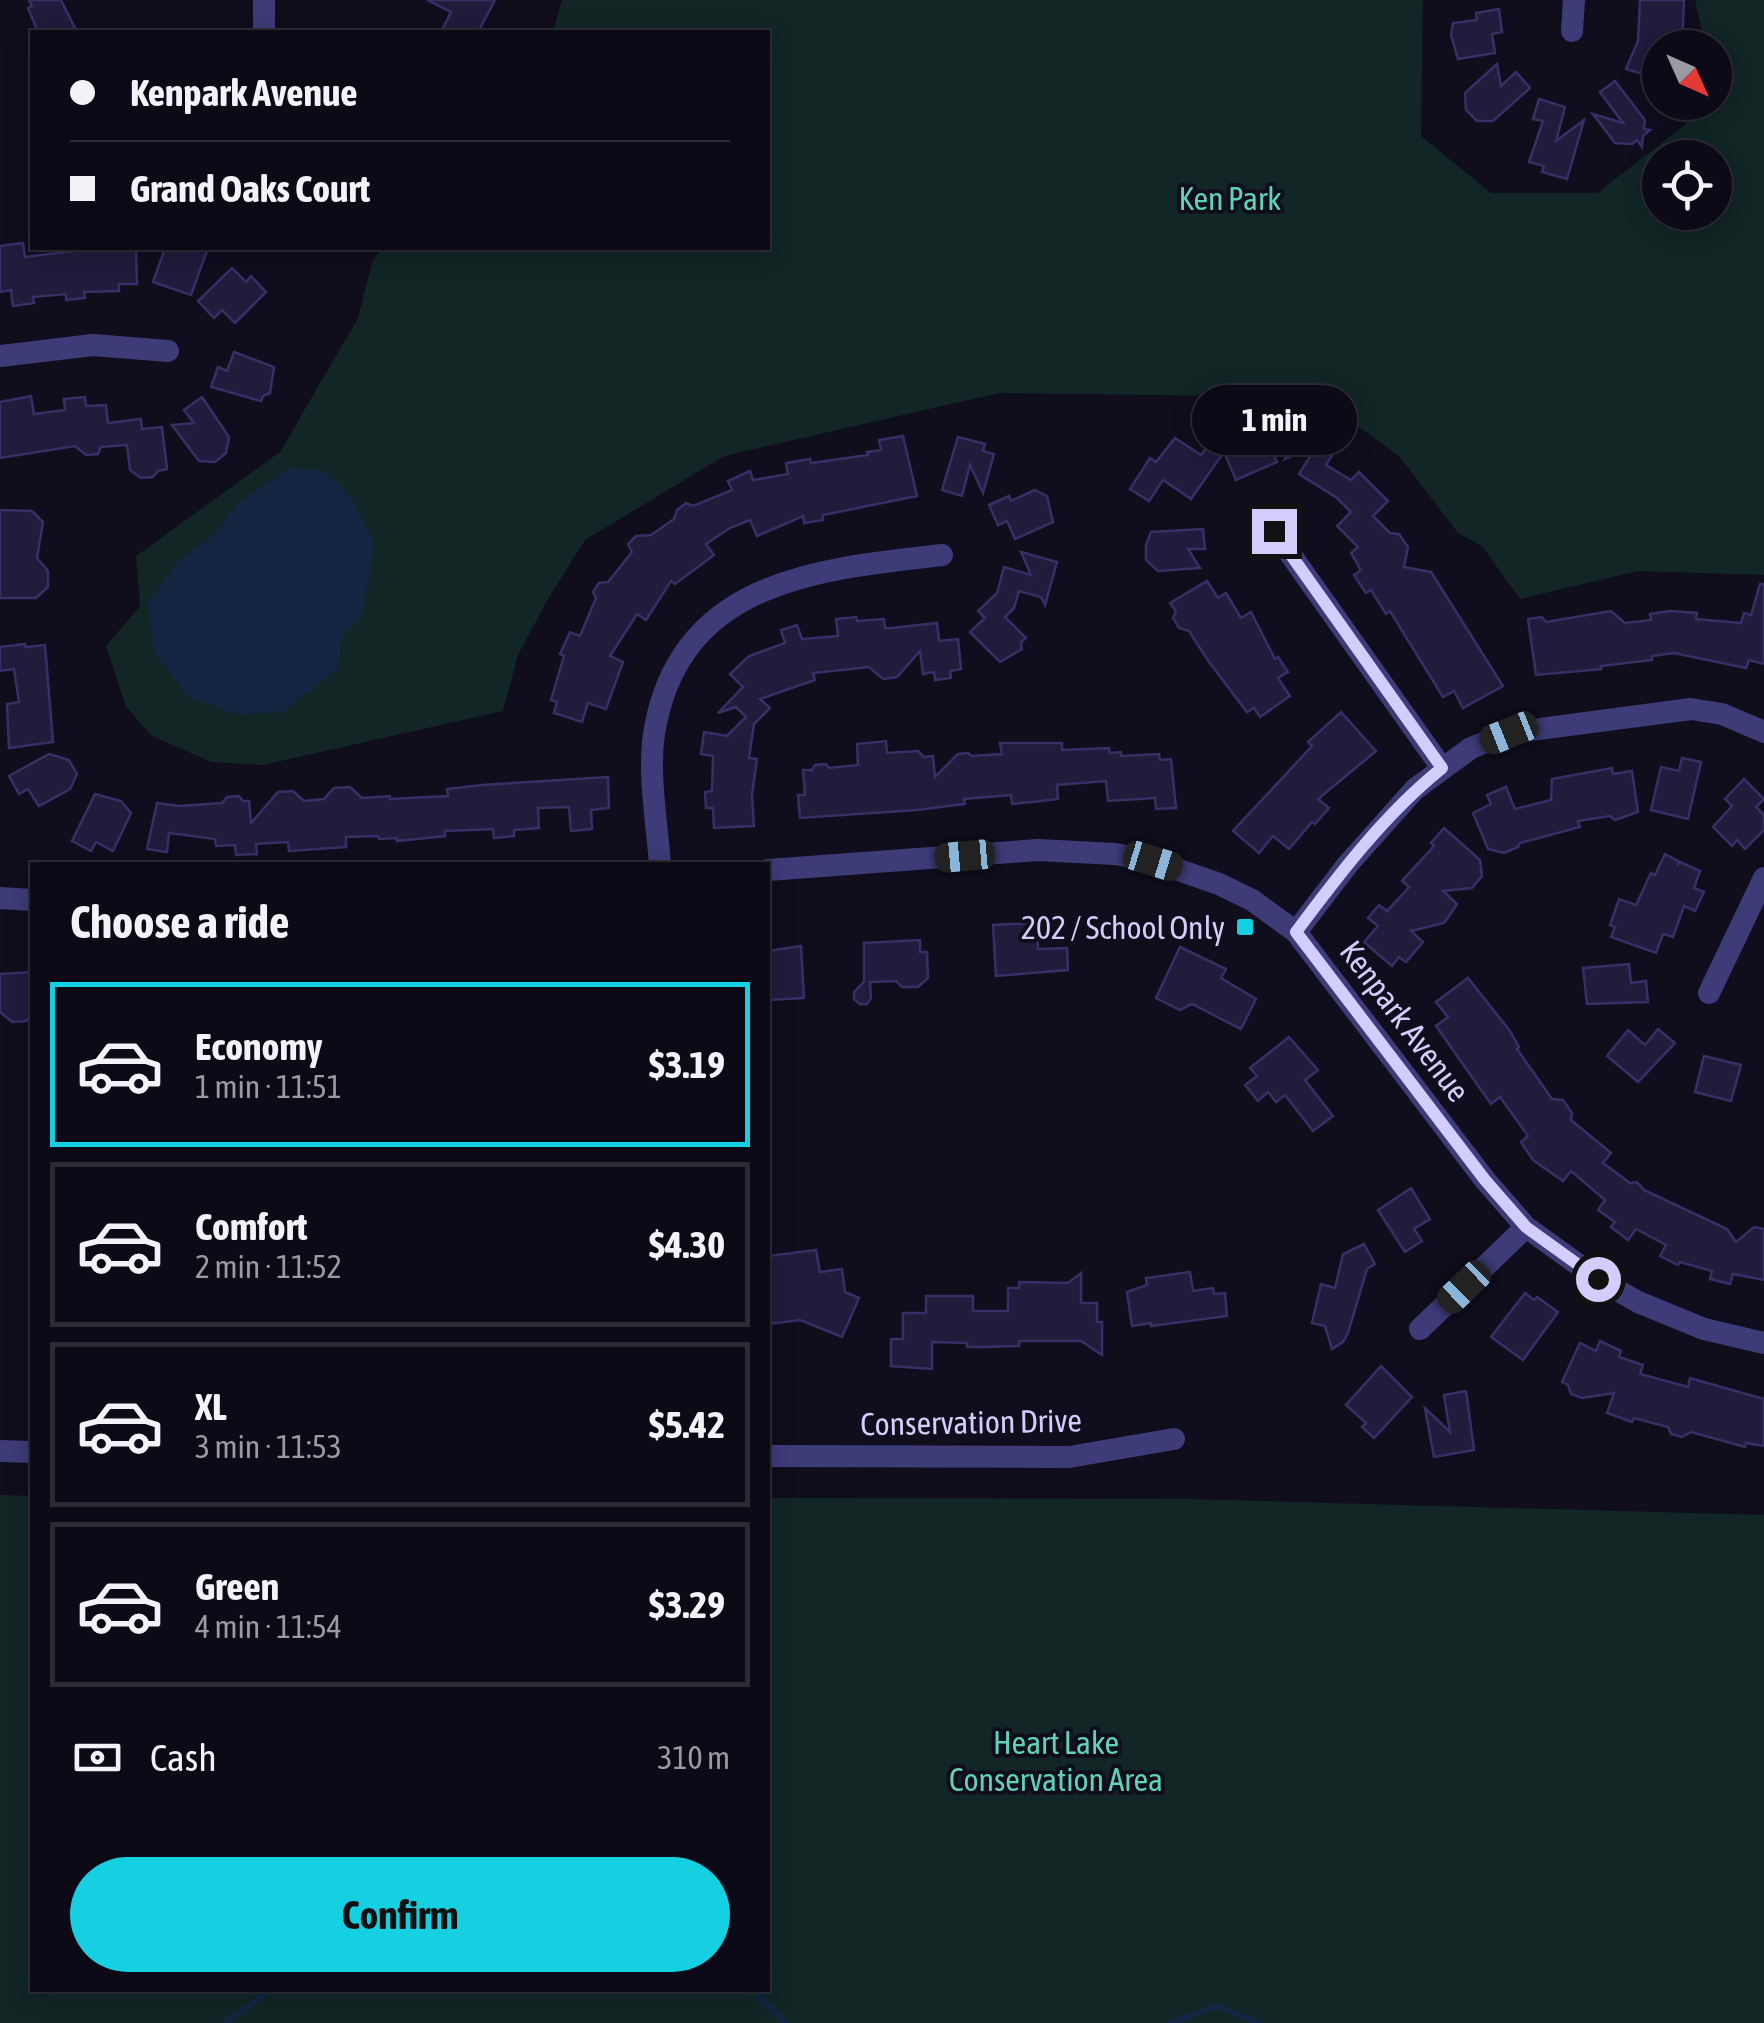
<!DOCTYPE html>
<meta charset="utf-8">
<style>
:root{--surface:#0c0a16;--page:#1a1823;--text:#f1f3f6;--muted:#9a9aa1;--line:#2c2b35;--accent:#14d0e0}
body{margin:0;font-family:"Asap Condensed",sans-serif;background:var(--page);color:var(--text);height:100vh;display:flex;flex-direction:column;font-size:38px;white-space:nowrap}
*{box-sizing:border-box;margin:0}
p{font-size:32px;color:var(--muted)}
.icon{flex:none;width:55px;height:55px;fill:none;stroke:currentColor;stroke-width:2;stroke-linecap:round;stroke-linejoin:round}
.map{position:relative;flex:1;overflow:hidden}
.panel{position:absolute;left:30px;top:862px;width:740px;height:1130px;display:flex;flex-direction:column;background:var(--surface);border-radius:0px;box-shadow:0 5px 25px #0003,0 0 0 2px var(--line)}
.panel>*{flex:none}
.banner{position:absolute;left:30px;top:30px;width:740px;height:220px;border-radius:0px;box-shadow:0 5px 25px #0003,0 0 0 2px var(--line);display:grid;align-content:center;height:220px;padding:0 40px;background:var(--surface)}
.needle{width:65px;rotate:135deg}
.controls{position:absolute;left:1642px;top:30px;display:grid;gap:20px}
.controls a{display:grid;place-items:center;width:90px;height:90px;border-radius:50%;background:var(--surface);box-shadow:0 5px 25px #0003,0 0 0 2px var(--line);font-size:50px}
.end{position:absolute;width:45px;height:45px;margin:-22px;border:12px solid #d2cdfb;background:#111;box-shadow:0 0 0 5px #111}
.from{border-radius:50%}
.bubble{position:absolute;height:70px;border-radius:35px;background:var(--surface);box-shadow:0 5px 25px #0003,0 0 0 2px var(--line);font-size:32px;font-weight:700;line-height:70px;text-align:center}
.car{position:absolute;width:30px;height:60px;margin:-30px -15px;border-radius:12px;box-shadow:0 0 8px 2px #0007;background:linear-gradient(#222 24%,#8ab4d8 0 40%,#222 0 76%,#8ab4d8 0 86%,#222 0)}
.banner b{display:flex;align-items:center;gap:35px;height:95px;font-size:38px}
.banner b+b{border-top:2px solid var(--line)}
.banner i{width:25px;height:25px;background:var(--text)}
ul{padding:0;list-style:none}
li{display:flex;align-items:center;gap:30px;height:165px;margin:0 20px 15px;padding:0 20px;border:5px solid var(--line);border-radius:0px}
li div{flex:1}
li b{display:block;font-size:38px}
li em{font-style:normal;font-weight:700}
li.current{border-color:var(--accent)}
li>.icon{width:90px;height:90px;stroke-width:1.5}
h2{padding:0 40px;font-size:45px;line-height:120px}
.pay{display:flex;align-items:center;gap:25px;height:110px;padding:0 40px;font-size:38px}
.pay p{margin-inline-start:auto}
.button{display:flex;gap:20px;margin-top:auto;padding:20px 40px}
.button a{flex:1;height:115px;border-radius:60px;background:var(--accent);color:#111;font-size:40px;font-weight:700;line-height:115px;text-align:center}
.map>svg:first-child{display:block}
</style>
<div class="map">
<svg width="1764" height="2023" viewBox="0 0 1764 2023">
<rect width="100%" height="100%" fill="#100d1d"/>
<g fill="#112625" fill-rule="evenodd">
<path d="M562 0H1423L1421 136 1491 193H1597L1685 125 1692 103 1715 102V48L1705 47 1695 0H1764V575L1638 571 1520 599 1482 546 1458 533 1399 456 1317 397 999 393 724 456 585 540 549 597 518 655 503 711 263 765 211 762 152 736 126 707 106 646 140 606 136 556 280 452 358 318 373 259 383 248H768V32H553ZM1660 158H1715V212H1660Z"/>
<path d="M0 1495 32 1496V1990H768V1498L1189 1499 1764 1515V2023H0Z"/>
</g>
<path fill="#122641" d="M290 468 321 470 338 482 353 500 375 543 363 614 341 637 339 668 283 712 240 715 188 697 154 651 148 602 178 562 214 534 241 500Z"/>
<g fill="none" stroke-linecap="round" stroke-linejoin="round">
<g stroke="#122641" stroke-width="6">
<path d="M752 1990 786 2023"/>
<path d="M225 2023 271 1990"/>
<path d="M1170 2023 1217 2006 1259 2023"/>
</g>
</g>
<g fill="#211b3c" stroke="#392f66" stroke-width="2.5">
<path d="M29 0H61L77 32H38L28 8 32 6Z"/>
<path d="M427 0H495L478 32H441L451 12Z"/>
<path d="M1640 0H1684L1682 48H1660V79L1626 69 1638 41Z"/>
<path d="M1499 9 1502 32 1492 34 1495 53 1458 59 1451 35 1453 23 1477 20 1476 13Z"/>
<path d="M1497 64 1501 86 1516 72 1530 88 1493 121H1477L1466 110 1465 93Z"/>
<path d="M1615 81 1645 120 1644 129 1650 130 1643 136 1642 147 1637 140 1632 144 1615 143 1593 114 1623 123 1600 92Z"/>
<path d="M1539 99 1565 107 1556 141 1584 120 1567 179 1542 172 1544 166 1529 162 1543 121 1533 119Z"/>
<path d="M23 243 25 257 97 248H136L137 284H119V291L84 292 85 298 66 300V294L33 297 34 303 13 306 11 290 0 292V246Z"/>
<path d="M165 248H208L191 295 153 282Z"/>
<path d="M232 268 246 282 251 276 266 292 235 323 222 310 214 318 198 301Z"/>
<path d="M234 352 274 367 270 393 263 396 261 401 211 387 218 367 227 371Z"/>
<path d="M31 396 34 414 65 410 64 399 85 397 86 406 106 405 108 423 141 419 142 429 162 427 167 469 158 471 153 477 141 478 130 470 127 445 101 447 98 454 86 455 75 446 0 458V402Z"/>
<path d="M202 397 229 437 226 453 215 462 199 461 172 425 194 423 184 410Z"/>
<path d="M1257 417 1277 462 1236 480 1224 452 1191 499 1163 480 1149 501 1130 489 1150 458 1156 462 1175 438 1201 455 1216 434Z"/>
<path d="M1322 420 1330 425 1333 421 1335 428 1345 434 1338 437 1340 443 1326 465 1351 480 1359 472 1388 501 1373 516 1390 533 1399 534 1408 547 1404 567 1431 572 1503 686 1463 708 1454 691 1443 697 1390 611 1386 614 1371 590 1366 593 1354 575 1361 570 1351 553 1358 547 1337 526 1351 512 1337 498 1299 474 1317 445 1285 459 1307 423Z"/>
<path d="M903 436 917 496 823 515V520L804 523 803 516 757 536 750 520 730 528 706 544 714 555 675 584 671 581 646 620 637 614 610 656 623 662 606 709 588 703 582 722 554 713 557 702 551 700 564 656 560 654 570 632 580 636 596 598 593 592 599 583 608 582 632 552 628 544 636 536 651 535 674 519 677 510 686 503 693 506 732 490 728 481 750 471 753 480 788 474 786 463 810 459 811 463 868 455 867 452 881 450 879 440Z"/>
<path d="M958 437 985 444 983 451 994 454 983 493 970 465 962 496 942 490Z"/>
<path d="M1035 490 1047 496 1053 522 1015 539 1007 521 998 525 989 505 1009 496 1011 501Z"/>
<path d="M0 510 32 511 43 522 37 558 48 571V587L36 598H0Z"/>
<path d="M1203 529 1205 549H1188L1200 568 1158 571 1146 560V545L1151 532Z"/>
<path d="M1021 552 1057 562 1045 605 1041 597 1019 591 1014 608 1005 617 1026 638 1021 642 1022 649 1000 662 970 632 985 618 978 611 997 593 1004 567 1031 575Z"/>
<path d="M1207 581 1218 598 1226 593 1241 618 1251 612 1275 659 1278 657 1288 672 1278 678 1290 696 1260 717 1254 708 1247 712 1209 662 1189 631 1179 628 1173 618 1176 611 1170 603Z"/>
<path d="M1760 584H1764V664L1749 660 1746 668 1674 653 1652 656V660L1601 666V669L1536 675 1528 619 1542 617 1546 622 1611 611 1625 623 1651 620 1650 614 1670 611 1697 613 1696 619 1741 623 1744 613 1751 615Z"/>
<path d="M856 617 857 621 884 619 885 628H892L937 623 939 641 958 639 961 669 950 671 951 678 935 680 934 672 923 674 920 651 897 677 883 679 869 667 813 673 815 680 760 699 770 708 754 724 749 758 757 759 752 795 754 826 714 828 713 808H706L705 792 712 791 713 756 701 754 704 732 727 736 746 717 736 707 718 713 743 687 730 674 749 656 785 643 781 630 797 625 802 639 838 636 836 619Z"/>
<path d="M25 644V647L45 645 53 742 9 748 7 704 19 702 14 669 0 671V647Z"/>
<path d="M1341 712 1376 751 1318 799 1329 808 1315 824 1312 822 1289 849 1273 836 1259 853 1233 831 1312 746 1308 742Z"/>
<path d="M886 741 887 753 918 751 924 757 933 756 935 777 958 754 968 753 972 756 1002 754 1000 743H1062V750L1109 748 1110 753 1121 752V756L1159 754 1160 760 1171 759 1176 808 1156 809 1155 798 1108 801 1106 781 1057 785 1058 799 1033 802 1012 804 1011 795 964 799 965 804 917 810 800 818 798 795H805L803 770H812L815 765 826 764 829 768 858 765 857 744Z"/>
<path d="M49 754 69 760 77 774 70 789 39 806 28 789 19 794 9 776Z"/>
<path d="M1682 758 1701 762 1688 819 1651 810 1661 767 1679 771Z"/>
<path d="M1612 768 1613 774 1632 771 1638 812 1615 820 1610 816 1578 821 1580 827 1520 843 1518 847 1504 853 1488 849 1473 813 1491 804 1487 795 1506 787 1515 809 1551 800 1552 779Z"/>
<path d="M608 777 609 808 591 810 592 829 571 831 569 807 538 808 539 828 514 830V836L494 838 493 829 445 831V836L397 841V838L379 839 378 836 346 837V847L289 851 288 842 256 844 257 854 236 855 235 845 216 846 215 839 169 833 167 852 147 849 157 803 179 806 222 803 227 797 239 796 243 801H249L251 823 278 792 293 791 304 801 324 799 334 788 350 787 362 798 390 796V799L448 796 447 789 482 785Z"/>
<path d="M1744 779 1764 799 1756 807 1764 815V830L1745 849 1737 840 1732 846 1713 827 1732 806 1725 799Z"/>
<path d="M95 794 121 801 131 813 113 851 96 842 91 851 72 841Z"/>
<path d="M1444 828 1480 860 1482 876 1472 888 1443 891 1457 904 1449 916 1444 923 1411 931 1423 942 1406 962 1399 957 1392 966 1364 942 1378 926 1368 918 1379 905 1387 911 1409 887 1402 881 1434 846 1431 843Z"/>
<path d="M1665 854 1678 861V864L1680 862 1700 871 1694 888 1704 892 1695 911 1684 906 1673 937 1663 934 1656 953 1611 937 1615 927 1610 925 1619 899 1636 905 1651 873 1655 875Z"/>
<path d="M1037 923 1038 949 1067 948 1068 970 996 976 993 925Z"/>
<path d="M920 940V952H927L928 978 918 987H902L896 981 870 982 871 998 867 1004H860L854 999V992L864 982V943Z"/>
<path d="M801 946 804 998 768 1000V951Z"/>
<path d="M1180 947 1226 969 1221 978 1256 999 1241 1029 1192 1004 1180 1010 1156 998Z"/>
<path d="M1629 964 1631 983 1646 981 1648 1002 1587 1004 1583 968Z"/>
<path d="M32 972V1014L26 1021 12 1022 0 1012V974Z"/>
<path d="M1468 978 1510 1031 1519 1047 1517 1049 1552 1099 1563 1100 1572 1113 1571 1120 1611 1153 1603 1163 1630 1183 1637 1182 1644 1190 1727 1229 1736 1242 1754 1227 1764 1229V1280L1733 1274 1730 1284 1710 1279 1712 1271 1680 1262 1678 1265 1660 1256 1666 1245 1636 1229 1628 1240 1611 1227 1615 1222 1598 1210 1605 1200 1571 1171 1563 1181 1533 1160 1521 1142 1528 1136 1500 1097 1491 1104 1436 1026 1448 1017 1436 1002Z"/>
<path d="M1658 1029 1675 1043 1638 1082 1607 1056 1628 1030 1645 1045Z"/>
<path d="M1289 1037 1318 1070 1305 1080 1333 1116 1313 1131 1285 1095 1276 1102 1268 1092 1258 1101 1245 1085 1257 1076 1250 1068Z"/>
<path d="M1704 1056 1741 1065 1731 1101 1695 1092Z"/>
<path d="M1411 1188 1430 1219 1414 1229 1422 1241 1405 1252 1378 1210Z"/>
<path d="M1364 1244 1375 1264 1367 1269 1348 1333 1343 1342 1332 1349 1325 1326 1312 1323 1321 1284 1335 1288 1343 1254Z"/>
<path d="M816 1250 820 1272 842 1269 845 1292 859 1298 842 1337 800 1320 768 1324V1256Z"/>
<path d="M1190 1272 1193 1291 1213 1288 1214 1294 1225 1293 1227 1316 1151 1326V1323L1132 1326 1127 1292 1147 1285 1146 1278Z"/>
<path d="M1081 1273V1303H1097V1322H1102V1355L1081 1341H1019V1346L985 1347H967V1343L932 1342V1369L891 1366V1339H903V1313H926V1296H973V1311H1008V1288H1019V1282L1068 1283Z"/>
<path d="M1525 1293 1534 1300 1537 1297 1558 1312 1523 1360 1491 1337Z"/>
<path d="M1600 1341 1621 1351 1619 1357 1643 1365 1640 1374 1688 1387 1690 1378 1764 1399V1446L1746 1443 1745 1447 1691 1432 1682 1437 1671 1434 1668 1427 1634 1418 1632 1422 1607 1413 1614 1393 1582 1398 1571 1394 1568 1385 1562 1382 1580 1343 1596 1351Z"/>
<path d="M1381 1366 1412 1397 1374 1438 1362 1427 1366 1423 1346 1405Z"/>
<path d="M1466 1391 1474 1450 1434 1457 1425 1408 1450 1432 1444 1395Z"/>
</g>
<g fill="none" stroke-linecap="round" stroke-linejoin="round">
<g stroke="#3d3c78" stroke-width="22">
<path d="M264 31V0"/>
<path d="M1572 31 1574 0"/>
<path d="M0 356 93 345 168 351"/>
<path d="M1274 531 1442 768"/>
<path d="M660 865C657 821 647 771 655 728 682 580 819 569 942 555"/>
<path d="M768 870 1038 850 1115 854 1153 861 1219 884 1252 900 1296 932 1485 1180 1526 1227 1598 1279 1638 1302 1704 1329 1764 1343"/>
<path d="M0 898 32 900"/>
<path d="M1296 932 1348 864 1415 789 1471 748 1509 733 1691 709 1722 714 1764 732"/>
<path d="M1709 993 1764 878"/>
<path d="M1420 1329 1526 1227"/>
<path d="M0 1451 32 1452"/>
<path d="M768 1456 1069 1457 1174 1439"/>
</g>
</g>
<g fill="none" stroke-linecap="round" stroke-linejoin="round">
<path stroke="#d2cdfb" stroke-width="12" d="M1274 531 1442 768C1385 814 1340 873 1296 932L1485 1180 1526 1227 1598 1279"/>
</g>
<rect fill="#14d0e0" stroke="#100d1d" stroke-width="4" x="1235" y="917" width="20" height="20" rx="5"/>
<g text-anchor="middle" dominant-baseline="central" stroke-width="8" stroke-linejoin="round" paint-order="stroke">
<g font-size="32" fill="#61d3b4" stroke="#100d1d">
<text x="1230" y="198">Ken Park</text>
<text x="1056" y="1742">Heart Lake<tspan x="1056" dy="37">Conservation Area</tspan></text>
</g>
<g font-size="32" fill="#d2cdfb" stroke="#100d1d" text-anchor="end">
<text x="1225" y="927">202 / School Only</text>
</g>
<g font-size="32" fill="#d2cdfb" stroke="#100d1d">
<text transform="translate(1405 1021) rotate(53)">Kenpark Avenue</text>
<text transform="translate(971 1422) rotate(-1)">Conservation Drive</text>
</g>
</g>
</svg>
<div class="controls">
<a><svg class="needle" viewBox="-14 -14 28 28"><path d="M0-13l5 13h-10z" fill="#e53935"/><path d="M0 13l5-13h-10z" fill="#9a9aa1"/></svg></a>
<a><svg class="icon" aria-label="locate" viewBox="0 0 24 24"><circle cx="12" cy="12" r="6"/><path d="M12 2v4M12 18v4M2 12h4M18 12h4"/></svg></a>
</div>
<i class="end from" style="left:1598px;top:1279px"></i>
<i class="end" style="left:1274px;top:531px"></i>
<div class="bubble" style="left:1192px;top:385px;width:165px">1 min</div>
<i class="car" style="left:1509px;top:733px;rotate:248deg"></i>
<i class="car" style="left:965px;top:856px;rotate:265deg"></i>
<i class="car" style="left:1153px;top:861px;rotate:107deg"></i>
<i class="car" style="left:1464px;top:1287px;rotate:226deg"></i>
<div class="banner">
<b><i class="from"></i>Kenpark Avenue</b>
<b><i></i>Grand Oaks Court</b>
</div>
<section class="panel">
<h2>Choose a ride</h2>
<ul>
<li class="current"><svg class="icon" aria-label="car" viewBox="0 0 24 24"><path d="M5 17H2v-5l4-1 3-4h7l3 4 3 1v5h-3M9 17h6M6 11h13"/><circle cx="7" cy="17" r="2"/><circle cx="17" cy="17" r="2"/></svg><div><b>Economy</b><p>1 min · 11:51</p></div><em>$3.19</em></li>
<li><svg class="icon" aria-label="car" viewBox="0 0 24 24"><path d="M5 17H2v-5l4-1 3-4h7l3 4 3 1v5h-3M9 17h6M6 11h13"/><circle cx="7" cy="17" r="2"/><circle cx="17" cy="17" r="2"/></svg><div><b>Comfort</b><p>2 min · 11:52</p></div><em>$4.30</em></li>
<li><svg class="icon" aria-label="car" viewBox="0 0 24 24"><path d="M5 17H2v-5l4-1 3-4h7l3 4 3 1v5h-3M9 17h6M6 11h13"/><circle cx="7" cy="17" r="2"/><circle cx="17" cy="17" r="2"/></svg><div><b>XL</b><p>3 min · 11:53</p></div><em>$5.42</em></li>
<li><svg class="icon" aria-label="car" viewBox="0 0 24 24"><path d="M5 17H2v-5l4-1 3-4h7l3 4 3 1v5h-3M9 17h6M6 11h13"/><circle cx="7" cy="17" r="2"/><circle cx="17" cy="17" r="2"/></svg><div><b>Green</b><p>4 min · 11:54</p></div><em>$3.29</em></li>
</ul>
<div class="pay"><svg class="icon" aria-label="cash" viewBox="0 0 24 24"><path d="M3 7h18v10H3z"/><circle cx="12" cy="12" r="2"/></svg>Cash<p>310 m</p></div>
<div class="button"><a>Confirm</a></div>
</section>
</div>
